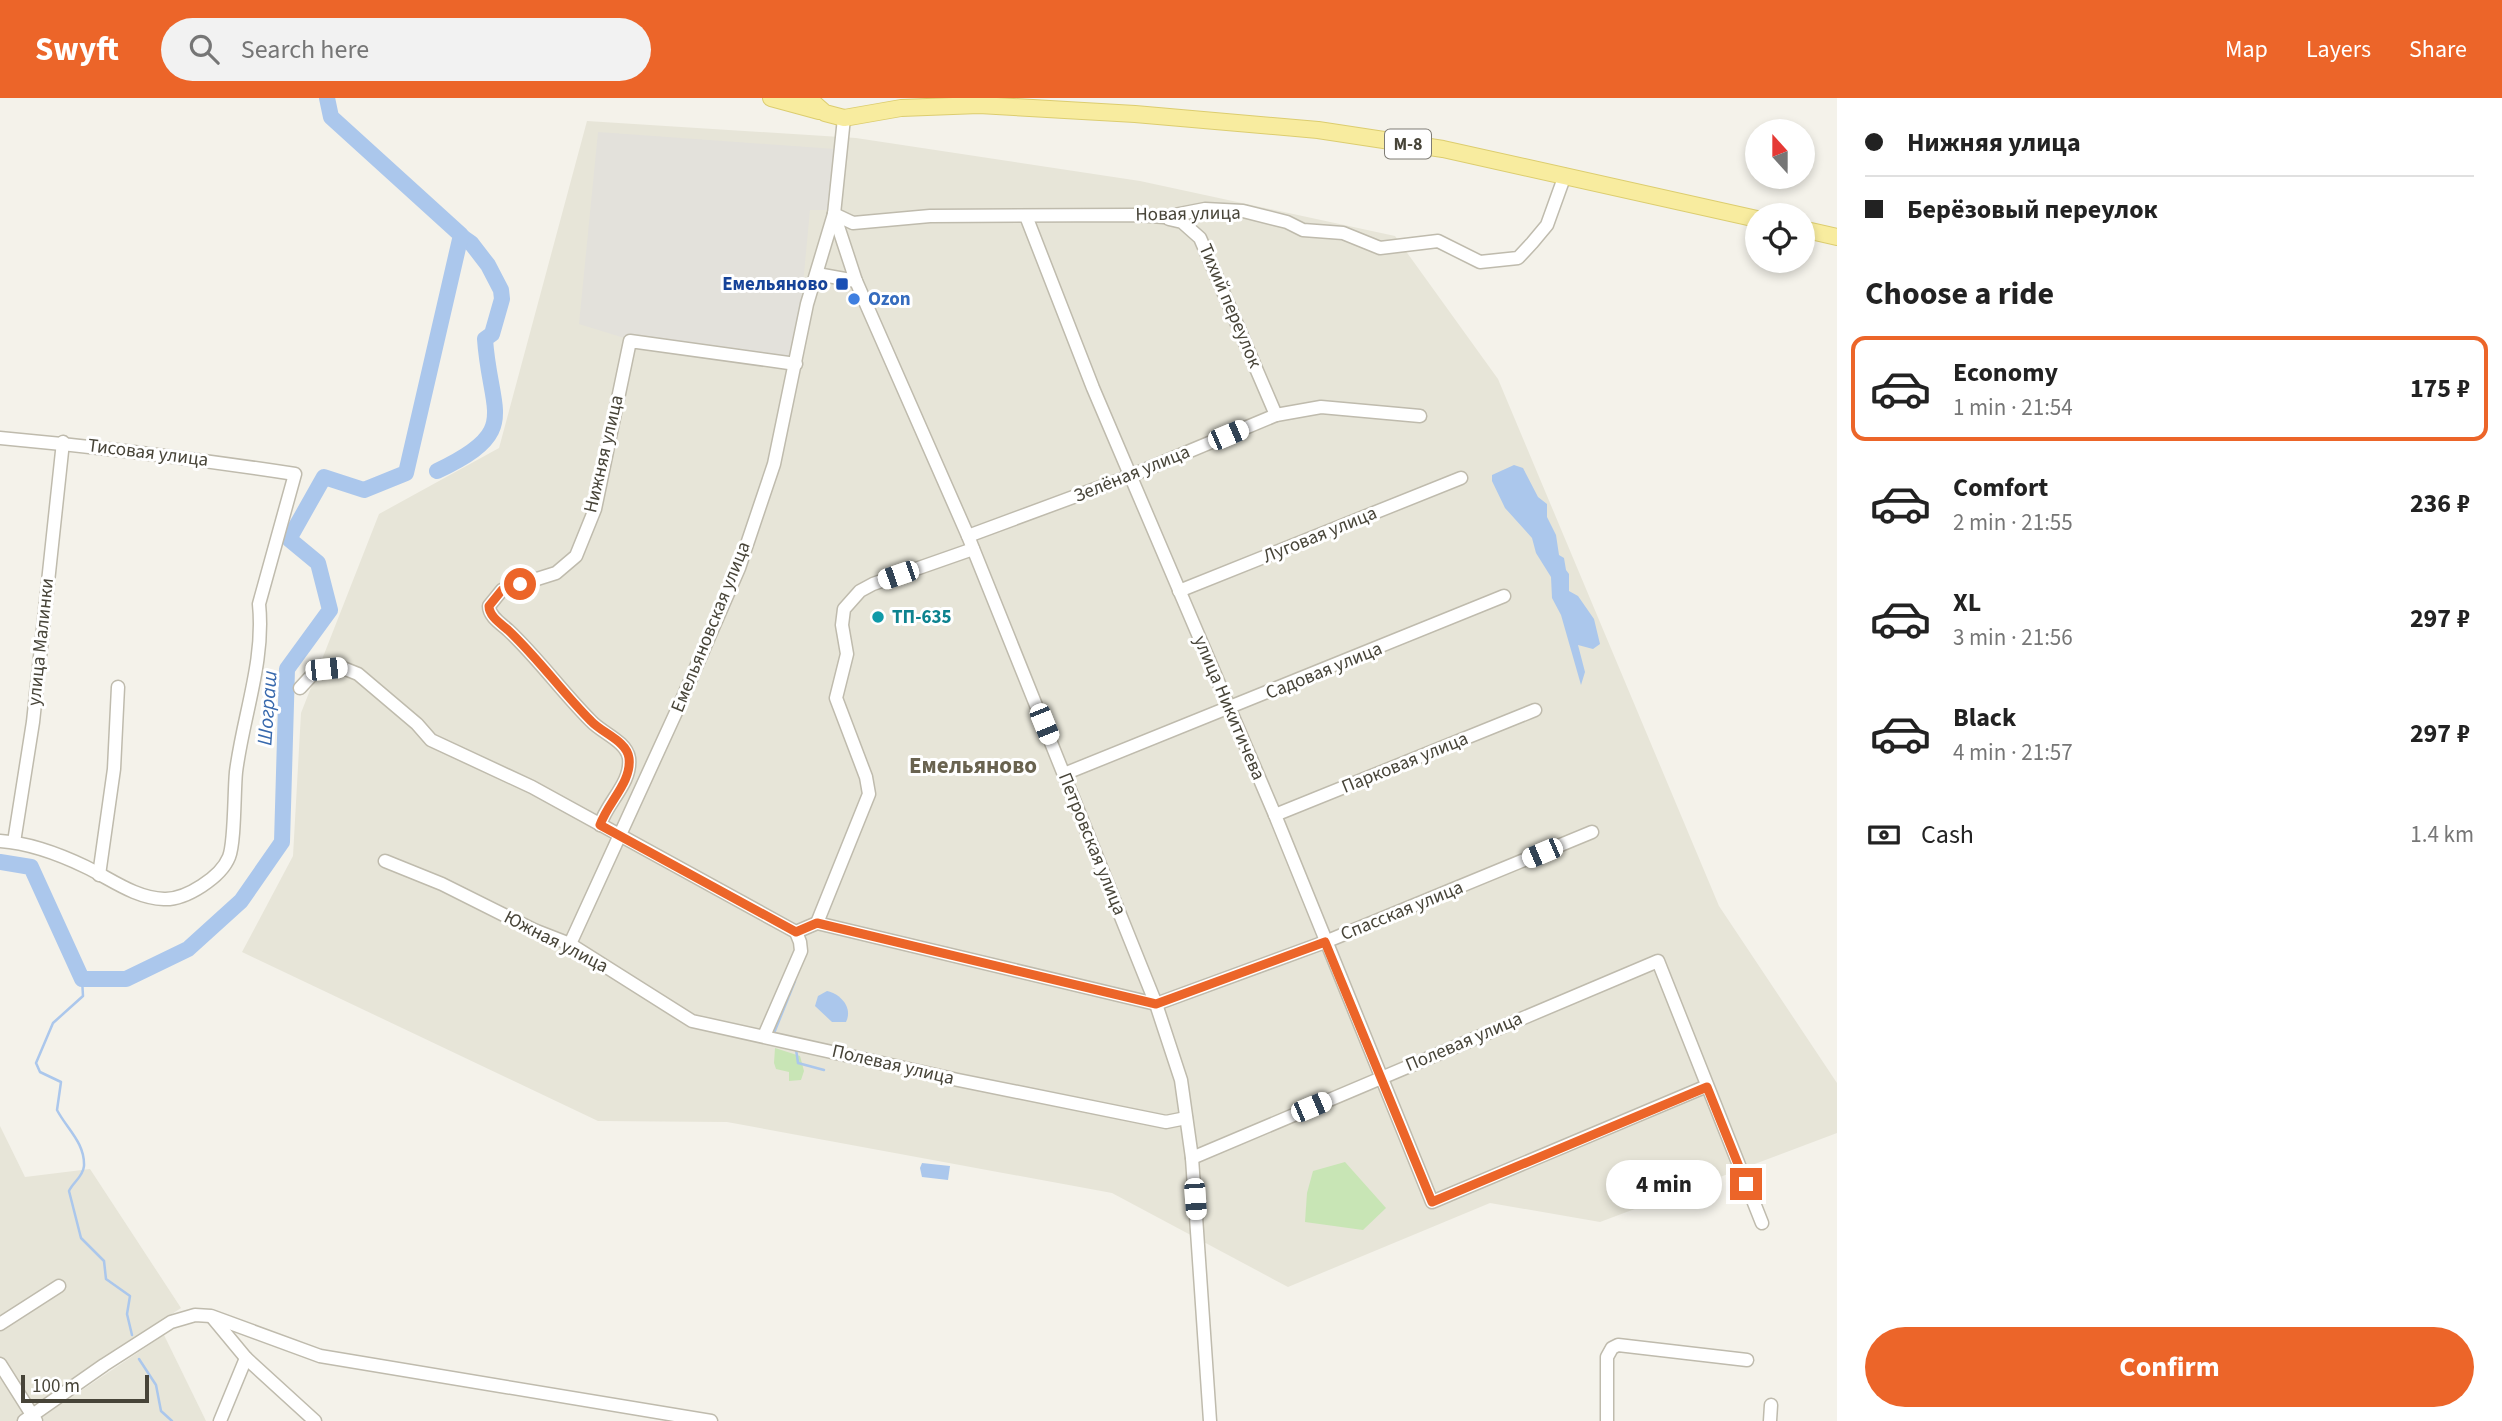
<!DOCTYPE html>
<meta charset="utf-8">
<style>
:root{--surface:#fff;--page:#f2f2f2;--text:#222;--muted:#767676;--line:#e0e0e0;--accent:#ec6529}
body{margin:0;font-family:"Source Sans 3",sans-serif;background:var(--page);color:var(--text);height:100vh;display:flex;flex-direction:column;font-size:26px;white-space:nowrap}
*{box-sizing:border-box;margin:0}
p{font-size:23px;color:var(--muted)}
.icon{flex:none;width:38px;height:38px;fill:none;stroke:currentColor;stroke-width:2;stroke-linecap:round;stroke-linejoin:round}
.map{position:relative;flex:1;overflow:hidden}
.drawer{display:flex;flex-direction:column;background:var(--surface);width:665px}
.drawer>*{flex:none}
.banner{display:grid;align-content:center;height:154px;padding:0 28px;background:var(--surface)}
.needle{width:46px;rotate:339deg}
.fabs{position:absolute;left:1745px;top:21px;display:grid;gap:14px}
.fabs a{display:grid;place-items:center;width:70px;height:70px;border-radius:50%;background:var(--surface);box-shadow:0 4px 10px #0003;font-size:35px}
.scale{position:absolute;left:21px;bottom:18px;width:128px;box-sizing:border-box;padding-left:7px;border:4px solid #474438;border-top:0;font-size:19px;line-height:24px;white-space:nowrap;color:#474438;-webkit-text-stroke:5px #fff;paint-order:stroke}
.end{position:absolute;width:32px;height:32px;margin:-16px;border:9px solid #ec6529;background:#fff;box-shadow:0 0 0 4px #fff}
.from{border-radius:50%}
.bubble{position:absolute;height:49px;border-radius:24px;background:var(--surface);box-shadow:0 4px 10px #0003;font-size:23px;font-weight:700;line-height:49px;text-align:center}
.car{position:absolute;width:21px;height:42px;margin:-21px -10px;border-radius:9px;box-shadow:0 0 5px 2px #0007;background:linear-gradient(#fff 24%,#345 0 40%,#fff 0 76%,#345 0 86%,#fff 0)}
.banner b{display:flex;align-items:center;gap:24px;height:66px;font-size:26px}
.banner b+b{border-top:2px solid var(--line)}
.banner i{width:18px;height:18px;background:var(--text)}
ul{padding:0;list-style:none}
li{display:flex;align-items:center;gap:21px;height:105px;margin:0 14px 10px;padding:0 14px;border:4px solid transparent;border-radius:14px}
li div{flex:1}
li b{display:block;font-size:26px}
li em{font-style:normal;font-weight:700}
li.current{border-color:var(--accent)}
li>.icon{width:63px;height:63px;stroke-width:1.5}
h2{padding:0 28px;font-size:32px;line-height:84px}
.pay{display:flex;align-items:center;gap:18px;height:77px;padding:0 28px;font-size:26px}
.pay p{margin-inline-start:auto}
.action{display:flex;gap:14px;margin-top:auto;padding:14px 28px}
.action a{flex:1;height:80px;border-radius:42px;background:var(--accent);color:#fff;font-size:28px;font-weight:700;line-height:80px;text-align:center}
header{display:flex;align-items:center;gap:42px;box-sizing:border-box;height:98px;padding:0 35px;background:var(--accent);color:#fff}
header strong{font-size:33px}
nav{display:flex;gap:38px;margin-inline-start:auto;font-size:24px}
.search{width:490px;height:63px;background:var(--page);display:flex;align-items:center;gap:18px;box-sizing:border-box;padding:0 24px;border-radius:38px;color:var(--muted);font-size:26px}
main{display:flex;flex:1;min-height:0}
.map>svg:first-child{display:block}
</style>
<header>
<strong>Swyft</strong>
<div class="search"><svg class="icon" aria-label="search" viewBox="0 0 24 24"><circle cx="10" cy="10" r="6"/><path d="M15 15l6 6"/></svg>Search here</div>
<nav><a>Map</a><a>Layers</a><a>Share</a></nav>
</header>
<main>
<div class="map">
<svg width="1837" height="1323" viewBox="0 0 1837 1323">
<rect width="100%" height="100%" fill="#f4f2ea"/>
<g fill="#e7e5d8">
<path d="M587 23 856 40 1140 83 1395 138 1498 281 1719 808 1837 985V1035L1600 1124 1490 1105 1288 1189 1112 1095 727 1024 598 1023 242 854 293 758 301 615 379 416 499 350Z"/>
<path d="M0 1028 25 1079 90 1071 181 1210 24 1313 29 1323H0Z"/>
<path d="M164 1237 206 1323H44L42 1319Z"/>
</g>
<path fill="#e3e1db" d="M598 34 835 51 831 112H810L796 260 621 239 579 226Z"/>
<g fill="#c8e5b5">
<path d="M775 950 800 958 804 973 801 982 789 983V974L776 971 774 965Z"/>
<path d="M1345 1064 1386 1110 1363 1132 1305 1124 1307 1095 1313 1073Z"/>
</g>
<g fill="#abc7ec">
<path d="M1514 367 1523 370 1538 399 1547 406V419L1556 437 1559 457 1564 460 1566 472 1569 476V493L1578 498 1594 521 1600 546 1593 551 1578 547 1585 574 1581 587 1561 517 1552 500 1551 479 1536 455 1532 440 1505 410 1492 383V377Z"/>
<path d="M827 893C841 896 853 910 846 924H832L815 908 818 898Z"/>
<path d="M922 1065 950 1068 948 1082 922 1079 920 1070Z"/>
</g>
<g fill="none" stroke-linecap="round" stroke-linejoin="round">
<g stroke="#abc7ec" stroke-width="2.5">
<path d="M82 881 83 898 53 925 36 965 40 974 61 984 57 1012C67 1031 85 1045 84 1068 83 1079 73 1084 69 1093L81 1140 104 1163 106 1181 130 1198 127 1216 132 1237"/>
<path d="M774 935 795 883"/>
<path d="M796 951 798 965 824 972"/>
<path d="M139 1261 156 1287 161 1313 172 1323"/>
</g>
<g stroke="#abc7ec" stroke-width="16">
<path d="M437 373C522 333 490 316 485 241L492 236 502 201 501 192 488 167 471 145 461 138"/>
<path d="M0 764 31 769 82 881H126L188 851 241 803 282 744 287 571 330 512 318 465 289 441 324 379 364 392 406 375 461 137 331 19 327 0"/>
</g>
<defs>
<g id="minor">
<path d="M844 20 834 116 856 183 968 438 1156 906 1181 982 1192 1060 1210 1323"/>
<path d="M834 116 853 125 930 118 1136 117 1164 119 1205 111 1243 113 1287 124 1303 132 1343 135 1380 150 1438 143 1480 164 1518 160 1532 145 1547 127 1565 77"/>
<path d="M1026 118 1093 290 1275 717 1432 1104 1707 988"/>
<path d="M1169 121 1182 124 1200 140 1276 317"/>
<path d="M817 176 856 183"/>
<path d="M0 340C99 349 197 361 295 376L259 506C265 563 243 618 236 674 234 694 235 744 229 759 221 779 186 802 164 801 135 800 111 781 86 769 59 756 29 745 0 743"/>
<path d="M968 438 1130 378 1276 317 1321 309 1420 318"/>
<path d="M1179 493 1461 380"/>
<path d="M300 590 312 577 326 571 343 570 358 576 417 626 431 642 532 689 796 834 817 825 1156 906 1325 844 1592 734"/>
<path d="M1064 676 1504 498"/>
<path d="M1275 717 1535 612"/>
<path d="M600 727C607 704 632 685 629 660 626 643 602 635 591 623 562 594 538 560 508 532 500 525 489 518 489 508L502 492 556 475 576 458 595 411 630 243 796 266"/>
<path d="M14 744 33 624 63 344"/>
<path d="M385 763 442 786 534 832 570 846 692 923 958 982 1166 1024 1186 1020"/>
<path d="M99 777 114 671 118 589"/>
<path d="M817 825 869 696 866 679 836 600 847 556 842 527 844 511 860 493 873 486 973 451"/>
<path d="M570 846 683 599 739 470 774 366 807 206 834 116"/>
<path d="M764 938 801 853 800 844 796 834"/>
<path d="M1192 1060 1658 863 1762 1125"/>
<path d="M212 1219 246 1260 315 1323"/>
<path d="M0 1226 59 1188"/>
<path d="M0 1266 36 1323"/>
<path d="M24 1323 104 1267 171 1224 195 1217 211 1218 320 1258 711 1323"/>
<path d="M220 1323 246 1260"/>
<path d="M1607 1323V1259L1612 1250 1618 1247 1747 1262"/>
<path d="M1770 1323 1771 1307"/>
</g>
<g id="major">
<path d="M771 0 819 13"/>
<path d="M808 0 825 15 844 20 901 10 979 7 1135 16 1318 32 1443 51 1757 121"/>
<path d="M1802 131 1837 139"/>
</g>
</defs>
<use href="#minor" stroke="#bfbbad" stroke-width="15"/>
<use href="#major" stroke="#dccd6f" stroke-width="18"/>
<use href="#minor" stroke="#fff" stroke-width="12"/>
<use href="#major" stroke="#f8ec9f" stroke-width="16"/>
</g>
<g fill="none" stroke-linecap="round" stroke-linejoin="round">
<path stroke="#ec6529" stroke-width="9" d="M520 486 502 492 489 508C489 518 500 525 508 532 538 560 562 594 591 623 602 635 627 643 629 660 632 684 608 704 600 727L796 834 817 825 1156 906 1325 844 1432 1104 1707 989 1746 1086"/>
</g>
<rect fill="#1a4fb4" stroke="#fff" stroke-width="2.5" x="835" y="179" width="14" height="14" rx="3.5"/>
<circle fill="#3f7fe0" stroke="#fff" stroke-width="2.5" cx="854" cy="201" r="7"/>
<circle fill="#0f9aa8" stroke="#fff" stroke-width="2.5" cx="878" cy="519" r="7"/>
<g text-anchor="middle" dominant-baseline="central" stroke-width="6" stroke-linejoin="round" paint-order="stroke">
<rect fill="#fff" stroke="#7e7c74" stroke-width="2" x="1385" y="31.5" width="46" height="29" rx="5"/>
<g font-size="18" font-weight="bold" fill="#474438">
<text x="1408" y="46">М-8</text>
</g>
<g font-size="19" fill="#474438" stroke="#fff">
<text transform="translate(1188 116) rotate(-1)">Новая улица</text>
<text transform="translate(1230 208) rotate(67)">Тихий переулок</text>
<text transform="translate(148 355) rotate(7)">Тисовая улица</text>
<text transform="translate(604 356) rotate(-77)">Нижняя улица</text>
<text transform="translate(1132 376) rotate(-22)">Зелёная улица</text>
<text transform="translate(1320 437) rotate(-22)">Луговая улица</text>
<text transform="translate(711 529) rotate(-68)">Емельяновская улица</text>
<text transform="translate(41 544) rotate(-84)">улица Малинки</text>
<text transform="translate(1324 573) rotate(-22)">Садовая улица</text>
<text transform="translate(1229 610) rotate(67)">улица Никитичева</text>
<text transform="translate(1405 665) rotate(-22)">Парковая улица</text>
<text transform="translate(1092 746) rotate(68)">Петровская улица</text>
<text transform="translate(1402 813) rotate(-22)">Спасская улица</text>
<text transform="translate(556 844) rotate(27)">Южная улица</text>
<text transform="translate(1464 944) rotate(-23)">Полевая улица</text>
<text transform="translate(893 967) rotate(13)">Полевая улица</text>
</g>
<g font-size="19" font-weight="bold" fill="#164399" stroke="#fff" text-anchor="end">
<text x="828" y="186">Емельяново</text>
</g>
<g font-size="19" font-weight="bold" fill="#366cbe" stroke="#fff" text-anchor="start">
<text x="868" y="201">Ozon</text>
</g>
<g font-size="19" font-weight="bold" fill="#0d838f" stroke="#fff" text-anchor="start">
<text x="892" y="519">ТП-635</text>
</g>
<g font-size="21" font-style="italic" fill="#3869ad" stroke="#fff">
<text transform="translate(267 610) rotate(-86)">Шограш</text>
</g>
<g font-size="23" font-weight="bold" fill="#696350" stroke="#fff">
<text x="973" y="667">Емельяново</text>
</g>
</g>
</svg>
<div class="fabs">
<a><svg class="needle" viewBox="-14 -14 28 28"><path d="M0-13l5 13h-10z" fill="#e53935"/><path d="M0 13l5-13h-10z" fill="#767676"/></svg></a>
<a><svg class="icon" aria-label="locate" viewBox="0 0 24 24"><circle cx="12" cy="12" r="6"/><path d="M12 2v4M12 18v4M2 12h4M18 12h4"/></svg></a>
</div>
<div class="scale">100 m</div>
<i class="end from" style="left:520px;top:486px"></i>
<i class="end" style="left:1746px;top:1086px"></i>
<div class="bubble" style="left:1606px;top:1062px;width:116px">4 min</div>
<i class="car" style="left:1228px;top:337px;rotate:67deg"></i>
<i class="car" style="left:898px;top:477px;rotate:251deg"></i>
<i class="car" style="left:326px;top:571px;rotate:84deg"></i>
<i class="car" style="left:1044px;top:626px;rotate:158deg"></i>
<i class="car" style="left:1542px;top:755px;rotate:247deg"></i>
<i class="car" style="left:1311px;top:1009px;rotate:67deg"></i>
<i class="car" style="left:1195px;top:1101px;rotate:176deg"></i>
</div>
<section class="drawer">
<div class="banner">
<b><i class="from"></i>Нижняя улица</b>
<b><i></i>Берёзовый переулок</b>
</div>
<h2>Choose a ride</h2>
<ul>
<li class="current"><svg class="icon" aria-label="car" viewBox="0 0 24 24"><path d="M5 17H2v-5l4-1 3-4h7l3 4 3 1v5h-3M9 17h6M6 11h13"/><circle cx="7" cy="17" r="2"/><circle cx="17" cy="17" r="2"/></svg><div><b>Economy</b><p>1 min · 21:54</p></div><em>175 ₽</em></li>
<li><svg class="icon" aria-label="car" viewBox="0 0 24 24"><path d="M5 17H2v-5l4-1 3-4h7l3 4 3 1v5h-3M9 17h6M6 11h13"/><circle cx="7" cy="17" r="2"/><circle cx="17" cy="17" r="2"/></svg><div><b>Comfort</b><p>2 min · 21:55</p></div><em>236 ₽</em></li>
<li><svg class="icon" aria-label="car" viewBox="0 0 24 24"><path d="M5 17H2v-5l4-1 3-4h7l3 4 3 1v5h-3M9 17h6M6 11h13"/><circle cx="7" cy="17" r="2"/><circle cx="17" cy="17" r="2"/></svg><div><b>XL</b><p>3 min · 21:56</p></div><em>297 ₽</em></li>
<li><svg class="icon" aria-label="car" viewBox="0 0 24 24"><path d="M5 17H2v-5l4-1 3-4h7l3 4 3 1v5h-3M9 17h6M6 11h13"/><circle cx="7" cy="17" r="2"/><circle cx="17" cy="17" r="2"/></svg><div><b>Black</b><p>4 min · 21:57</p></div><em>297 ₽</em></li>
</ul>
<div class="pay"><svg class="icon" aria-label="cash" viewBox="0 0 24 24"><path d="M3 7h18v10H3z"/><circle cx="12" cy="12" r="2"/></svg>Cash<p>1.4 km</p></div>
<div class="action"><a>Confirm</a></div>
</section>
</main>
